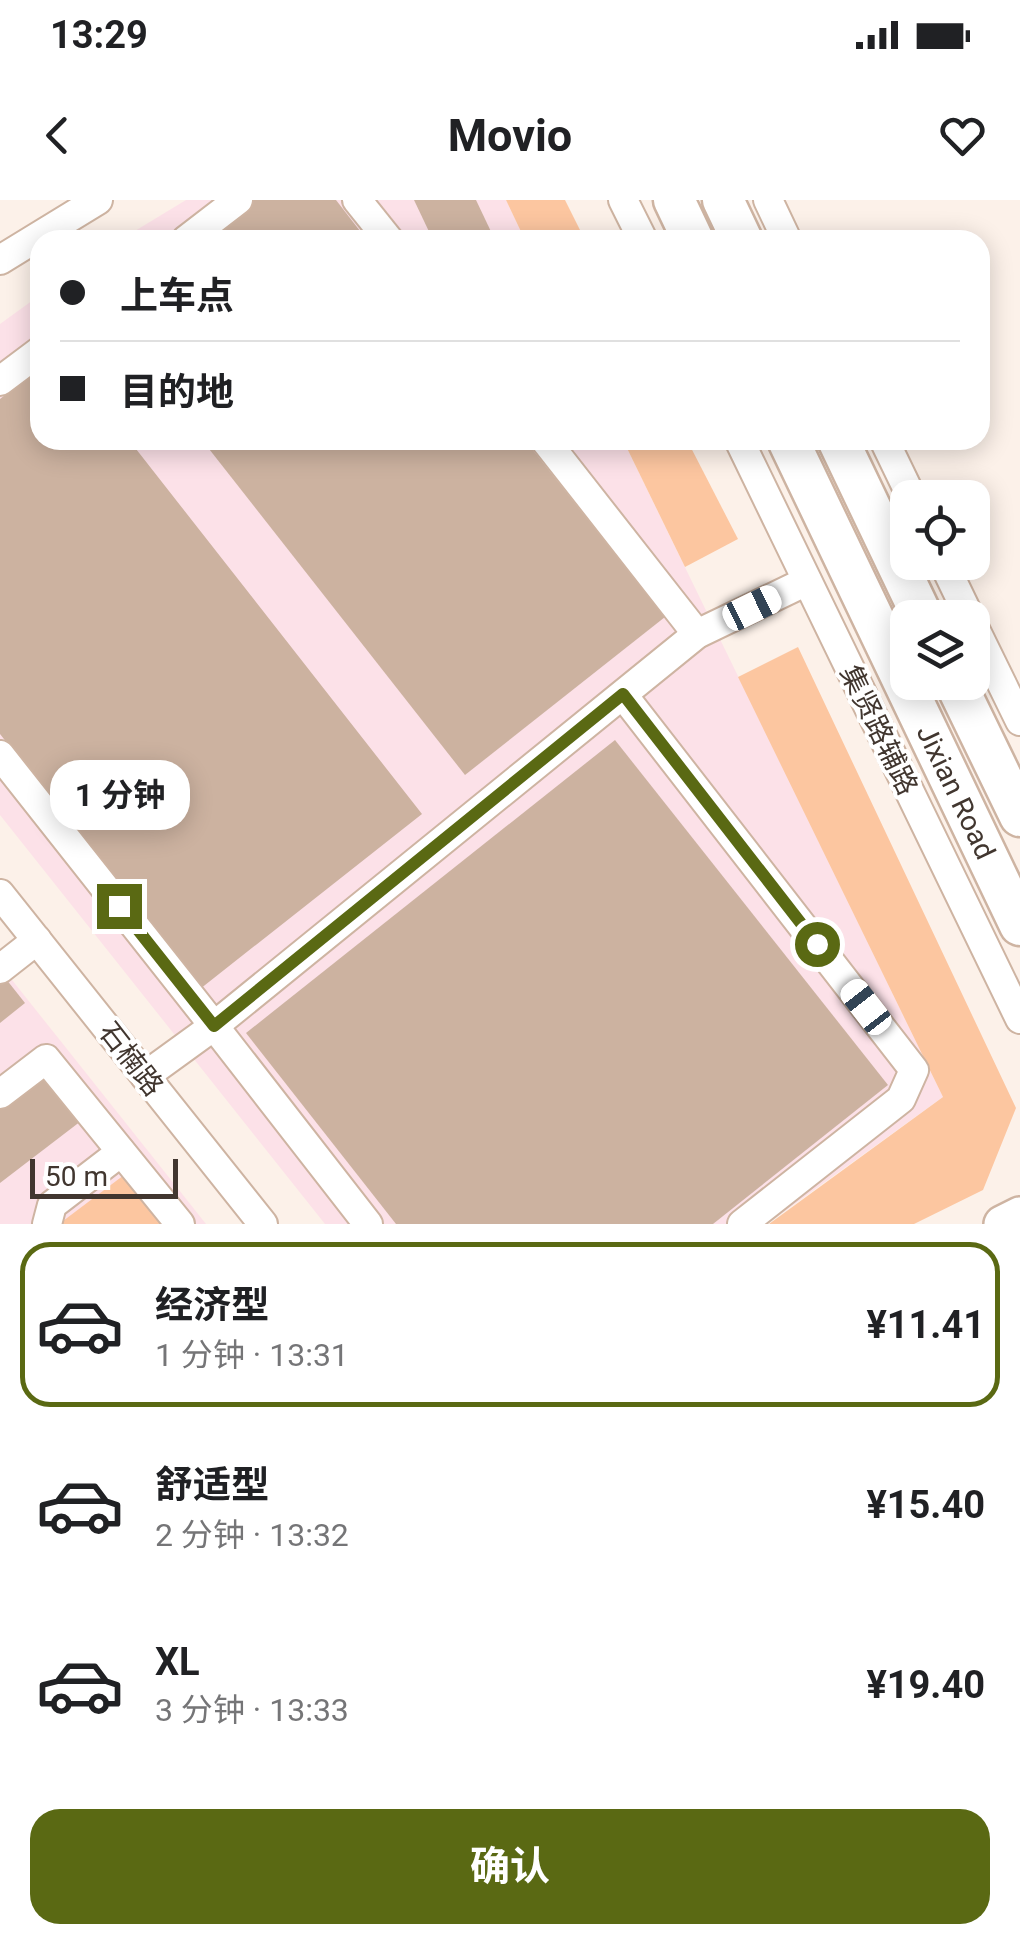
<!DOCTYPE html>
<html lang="zh">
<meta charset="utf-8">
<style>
:root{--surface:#fff;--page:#f6f6f6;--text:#202124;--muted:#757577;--line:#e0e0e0;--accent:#5a6913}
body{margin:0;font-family:Roboto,"Noto Sans SC",sans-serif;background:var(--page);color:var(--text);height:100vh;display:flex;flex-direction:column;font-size:38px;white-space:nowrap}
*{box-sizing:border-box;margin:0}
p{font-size:32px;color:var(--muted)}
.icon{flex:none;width:55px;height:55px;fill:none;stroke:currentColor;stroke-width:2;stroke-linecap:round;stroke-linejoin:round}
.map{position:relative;height:1024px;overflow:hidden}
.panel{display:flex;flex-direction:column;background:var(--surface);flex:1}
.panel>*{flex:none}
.hud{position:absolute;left:30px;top:30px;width:960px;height:220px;border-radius:30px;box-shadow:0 5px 25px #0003;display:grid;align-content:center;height:220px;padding:0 30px;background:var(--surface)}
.fabs{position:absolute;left:890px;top:280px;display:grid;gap:20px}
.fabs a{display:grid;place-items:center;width:100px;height:100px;border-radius:20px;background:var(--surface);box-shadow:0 5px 25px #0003;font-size:50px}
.scale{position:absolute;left:30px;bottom:25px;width:148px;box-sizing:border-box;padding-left:10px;border:5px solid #41362f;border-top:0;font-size:28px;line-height:35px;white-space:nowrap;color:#41362f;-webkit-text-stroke:8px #fff;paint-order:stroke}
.end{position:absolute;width:45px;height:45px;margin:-22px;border:12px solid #5a6913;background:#fff;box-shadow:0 0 0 5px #fff}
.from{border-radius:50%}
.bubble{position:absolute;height:70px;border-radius:30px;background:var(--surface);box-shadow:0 5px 25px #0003;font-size:32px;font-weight:700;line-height:70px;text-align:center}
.car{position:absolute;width:30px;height:60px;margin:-30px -15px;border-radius:12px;box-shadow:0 0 8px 2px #0007;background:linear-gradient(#fff 24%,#345 0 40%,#fff 0 76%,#345 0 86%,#fff 0)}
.hud b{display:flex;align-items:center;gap:35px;height:95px;font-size:38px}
.hud b+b{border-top:2px solid var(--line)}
.hud i{width:25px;height:25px;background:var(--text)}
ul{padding:18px 0 0;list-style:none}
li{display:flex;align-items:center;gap:30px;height:165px;margin:0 20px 15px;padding:0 10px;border:5px solid transparent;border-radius:30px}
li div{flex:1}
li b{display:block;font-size:38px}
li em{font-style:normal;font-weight:700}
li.current{border-color:var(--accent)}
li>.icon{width:90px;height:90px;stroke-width:1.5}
.button{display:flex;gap:20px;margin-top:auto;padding:20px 30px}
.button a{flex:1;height:115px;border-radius:30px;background:var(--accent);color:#fff;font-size:40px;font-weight:700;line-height:115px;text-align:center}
.status{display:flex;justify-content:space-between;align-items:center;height:70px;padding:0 50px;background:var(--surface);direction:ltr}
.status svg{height:28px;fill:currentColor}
header{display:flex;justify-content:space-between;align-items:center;height:130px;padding:0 30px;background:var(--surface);font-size:45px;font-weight:700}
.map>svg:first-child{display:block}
</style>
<div class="status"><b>13:29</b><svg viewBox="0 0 49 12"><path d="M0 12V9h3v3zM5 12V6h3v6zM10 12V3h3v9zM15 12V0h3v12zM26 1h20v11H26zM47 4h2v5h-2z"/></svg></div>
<header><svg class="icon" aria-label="back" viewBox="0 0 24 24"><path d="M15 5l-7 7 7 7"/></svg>Movio<svg class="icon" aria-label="heart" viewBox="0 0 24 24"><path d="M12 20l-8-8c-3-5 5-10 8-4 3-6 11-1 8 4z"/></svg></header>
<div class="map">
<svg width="1020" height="1024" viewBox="0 0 1020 1024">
<rect width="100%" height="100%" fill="#fcf1e9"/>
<g fill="#fce1e8">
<path d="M186 0H506L525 40H120Z"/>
<path d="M40 95V240H623L943 897 767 1024H325L0 615V124Z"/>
<path d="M0 765 55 834 206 1024H0Z"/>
</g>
<g fill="#fcc6a0">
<path d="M506 0H565L585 40H525Z"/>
<path d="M623 240H687L738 339 685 367Z"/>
<path d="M798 447 1016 908 983 990 914 1024H769L943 897 738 477Z"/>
<path d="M128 972 173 1024H63V1021Z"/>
</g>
<g fill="#ccb2a0">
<path d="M249 0H336L367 40H198Z"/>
<path d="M414 0H476L495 40H433Z"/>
<path d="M40 167V240H129L422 614 200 789 0 534V199Z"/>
<path d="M202 240H525L665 417 465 575Z"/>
<path d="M615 540 888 885 713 1024H396L246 833Z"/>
<path d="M6 779 25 803 0 823V783Z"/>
<path d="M41 871 81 921 0 983V903Z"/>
</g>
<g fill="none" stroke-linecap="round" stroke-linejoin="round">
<defs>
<g id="minor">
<path d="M357 0 389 40"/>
<path d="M623 0 643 40"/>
<path d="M768 0 787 40"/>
<path d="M186 40 238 0"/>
<path d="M0 60 98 0"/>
<path d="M0 181 40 151"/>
<path d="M545 240 697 434"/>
<path d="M739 240 1020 819"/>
<path d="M884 240 912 298"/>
<path d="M943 362 970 418"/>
<path d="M972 423 1020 521"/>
<path d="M623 495 914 870 901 899 742 1024"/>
<path d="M0 555 214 826 145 876"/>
<path d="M0 694 263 1024"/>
<path d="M0 769 37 740"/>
<path d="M0 894 46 859 180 1024"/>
<path d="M47 1024 52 1005 121 952"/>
<path d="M368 1024 214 826 697 434 807 381"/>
</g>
<path id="major" d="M1002 1024 1020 1015"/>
<g id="highway">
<path d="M674 0 693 40"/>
<path d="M723 0 742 40"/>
<path id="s1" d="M788 240 1020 725"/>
<path d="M838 240 923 418"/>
<path d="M955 482 1020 616"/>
</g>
</defs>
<use href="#minor" stroke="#ceb4a2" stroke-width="32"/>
<use href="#major" stroke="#ceb4a2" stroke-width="40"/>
<use href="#highway" stroke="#ceb4a2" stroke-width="45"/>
<use href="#minor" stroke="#fff" stroke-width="28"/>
<use href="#major" stroke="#fff" stroke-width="35"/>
<use href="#highway" stroke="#fff" stroke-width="40"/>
</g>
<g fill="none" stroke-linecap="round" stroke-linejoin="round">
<path stroke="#5a6913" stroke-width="12" d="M119 706 214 826 623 494 817 744"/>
</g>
<g text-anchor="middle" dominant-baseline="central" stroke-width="8" stroke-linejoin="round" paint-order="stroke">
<g font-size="28" fill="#41362f" stroke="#fff">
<text transform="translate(879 530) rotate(64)">集贤路辅路</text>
<text stroke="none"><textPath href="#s1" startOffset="390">Jixian Road</textPath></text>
<text transform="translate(131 859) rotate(52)">石楠路</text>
</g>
</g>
</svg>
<div class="fabs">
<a><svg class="icon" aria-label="locate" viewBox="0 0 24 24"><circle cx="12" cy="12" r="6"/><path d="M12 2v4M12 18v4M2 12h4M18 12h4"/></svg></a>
<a><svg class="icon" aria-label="layers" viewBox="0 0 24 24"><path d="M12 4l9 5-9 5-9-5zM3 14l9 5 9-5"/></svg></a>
</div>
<div class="scale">50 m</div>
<i class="end from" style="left:817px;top:744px"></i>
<i class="end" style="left:119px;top:706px"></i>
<div class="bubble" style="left:50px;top:560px;width:140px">1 分钟</div>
<i class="car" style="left:752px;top:408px;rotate:64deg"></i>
<i class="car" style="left:866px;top:807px;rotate:322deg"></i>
<div class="hud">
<b><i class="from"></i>上车点</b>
<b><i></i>目的地</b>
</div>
</div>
<section class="panel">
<ul>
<li class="current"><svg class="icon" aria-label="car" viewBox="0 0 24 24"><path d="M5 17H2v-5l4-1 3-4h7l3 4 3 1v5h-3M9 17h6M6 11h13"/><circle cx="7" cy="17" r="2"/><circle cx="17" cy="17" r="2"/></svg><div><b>经济型</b><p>1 分钟 · 13:31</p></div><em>¥11.41</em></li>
<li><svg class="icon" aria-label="car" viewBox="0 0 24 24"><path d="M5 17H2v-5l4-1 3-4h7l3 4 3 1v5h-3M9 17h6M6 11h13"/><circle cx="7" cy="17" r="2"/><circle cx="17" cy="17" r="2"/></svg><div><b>舒适型</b><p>2 分钟 · 13:32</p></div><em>¥15.40</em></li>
<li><svg class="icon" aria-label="car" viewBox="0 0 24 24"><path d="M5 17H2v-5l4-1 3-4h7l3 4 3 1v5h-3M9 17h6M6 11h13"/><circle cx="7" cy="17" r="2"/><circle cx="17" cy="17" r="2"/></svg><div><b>XL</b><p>3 分钟 · 13:33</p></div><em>¥19.40</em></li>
</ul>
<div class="button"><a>确认</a></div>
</section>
